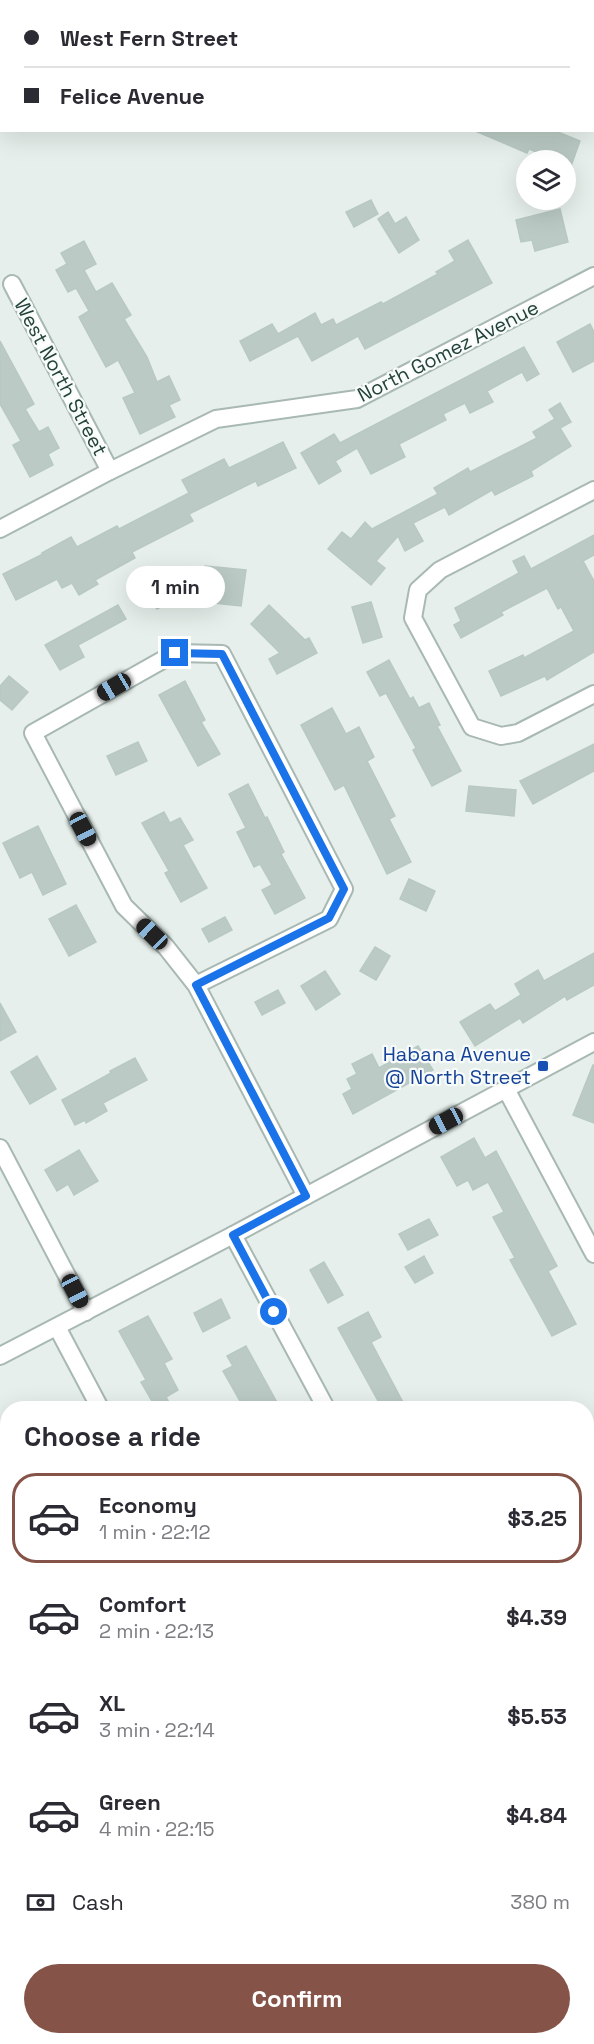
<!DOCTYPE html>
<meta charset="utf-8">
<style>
:root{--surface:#fff;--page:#f7f7f7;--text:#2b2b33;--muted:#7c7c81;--line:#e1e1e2;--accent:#855347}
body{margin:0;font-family:"Space Grotesk",sans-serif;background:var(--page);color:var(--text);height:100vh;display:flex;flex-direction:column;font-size:22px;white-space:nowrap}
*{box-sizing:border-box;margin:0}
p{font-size:20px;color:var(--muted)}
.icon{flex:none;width:33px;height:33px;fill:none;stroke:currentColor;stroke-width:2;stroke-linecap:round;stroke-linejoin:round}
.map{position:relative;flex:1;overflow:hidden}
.panel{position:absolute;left:0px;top:1401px;width:594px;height:644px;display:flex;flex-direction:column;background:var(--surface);border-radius:24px 24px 0 0;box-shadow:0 6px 24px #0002}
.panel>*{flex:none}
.hud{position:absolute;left:0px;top:0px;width:594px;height:132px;box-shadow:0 6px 24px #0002;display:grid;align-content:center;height:132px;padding:0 24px;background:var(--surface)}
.controls{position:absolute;left:516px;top:150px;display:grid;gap:12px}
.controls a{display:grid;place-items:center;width:60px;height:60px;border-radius:50%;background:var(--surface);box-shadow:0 6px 24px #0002;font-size:30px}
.end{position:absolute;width:27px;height:27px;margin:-14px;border:8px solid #1a73e8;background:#fff;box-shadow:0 0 0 3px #fff}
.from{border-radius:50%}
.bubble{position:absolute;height:42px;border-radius:21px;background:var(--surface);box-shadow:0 6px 24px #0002;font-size:20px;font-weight:700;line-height:42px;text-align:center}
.car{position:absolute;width:18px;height:36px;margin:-18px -9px;border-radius:8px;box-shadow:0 0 4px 2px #0007;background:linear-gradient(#222 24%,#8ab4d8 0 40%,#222 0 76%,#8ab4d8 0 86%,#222 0)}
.hud b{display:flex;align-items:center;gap:21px;height:57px;font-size:22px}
.hud b+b{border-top:2px solid var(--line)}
.hud i{width:15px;height:15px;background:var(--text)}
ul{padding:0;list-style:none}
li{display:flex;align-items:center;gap:18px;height:90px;margin:0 12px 9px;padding:0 12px;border:3px solid transparent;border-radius:24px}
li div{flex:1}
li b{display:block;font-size:22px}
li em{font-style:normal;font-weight:700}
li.selected{border-color:var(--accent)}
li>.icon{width:54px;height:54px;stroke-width:1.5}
h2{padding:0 24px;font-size:27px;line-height:72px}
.pay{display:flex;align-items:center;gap:15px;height:66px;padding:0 24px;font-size:22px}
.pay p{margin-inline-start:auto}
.cta{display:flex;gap:12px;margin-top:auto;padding:12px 24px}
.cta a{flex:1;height:69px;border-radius:36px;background:var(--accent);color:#fff;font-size:24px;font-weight:700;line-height:69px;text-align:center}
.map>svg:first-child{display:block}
</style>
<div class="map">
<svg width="594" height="2044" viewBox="0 0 594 2044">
<rect width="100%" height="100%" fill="#e6efeb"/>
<g fill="#d4dfda">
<path d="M594 1934V1966L591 1973 587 1975V1937Z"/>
<path d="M594 1990V2044H555L551 2037H586L587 1995Z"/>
<path d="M395 2037H427L433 2044H381Z"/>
<path d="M509 2037H530L533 2044H491Z"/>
</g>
<path fill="#8ec9d4" d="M594 1725V1840L586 1829 587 1729Z"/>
<g fill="#bbcac4" stroke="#b8c9c2" stroke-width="1.5">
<path d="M473 130H553L580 141 571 166 566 164V160H557L529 149 527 153Z"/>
<path d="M371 200 378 214 354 227 346 212Z"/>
<path d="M560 209 568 242 535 251 532 240 521 242 516 220Z"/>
<path d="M388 212 395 224 406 217 419 240 399 253 378 219Z"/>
<path d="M468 240 492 283 365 349 358 336 312 361 298 336 250 361 240 341 272 324 278 334 315 313 321 325 333 319 336 325 381 302 383 304 438 274 436 272 455 261 449 251Z"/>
<path d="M84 241 96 264 84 270 96 292 112 283 131 315 124 319 147 357 157 382 169 376 180 400 169 405 175 417 140 434 123 398 135 393 127 377 118 360 106 367 79 317 89 311 76 288 68 292 56 270 67 264 61 253Z"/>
<path d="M590 324 594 332V361L573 372 557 342Z"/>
<path d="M0 341 34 404 25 409 39 432 48 427 59 448 48 454 53 465 30 477 13 445 21 441 0 404Z"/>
<path d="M524 347 539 374 527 381 522 372 487 391 493 402 470 413 465 403 443 414 446 420 399 444 405 457 371 474 357 448 335 461 341 471 319 484 301 453 334 434 340 443Z"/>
<path d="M560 403 571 422 560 428 571 446 531 471 533 476 495 495 492 490 449 515 445 507 413 523 423 541 405 551 398 536 376 561 385 568 371 585 328 549 342 532 351 539 365 522 372 529 438 494 434 488 468 468 470 472 537 438 533 432 555 419 549 410Z"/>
<path d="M283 442 296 468 258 486 256 481 189 514 193 521 132 552 135 558 95 580 98 584 79 595 72 583 62 588 57 579 16 600 3 574 43 554 42 553 71 537 77 547 117 526 119 529 150 513 189 493 182 480 224 459 229 468Z"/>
<path d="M594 535V555L583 561 594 581V652L547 680 545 676 501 696 489 671 523 655 524 658 574 631 561 607 558 609 547 588 501 612 503 615 461 638 454 625 461 621 455 608 519 573 513 561 524 556 531 569Z"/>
<path d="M205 566 246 570 241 606 187 600 190 576 204 578Z"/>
<path d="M169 577 180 596 157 609 146 590Z"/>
<path d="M371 602 382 637 363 643 352 607Z"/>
<path d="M118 605 126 619 78 645 84 657 60 670 45 645Z"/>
<path d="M269 605 305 640 309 638 317 653 277 674 269 659 280 653 251 624Z"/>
<path d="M389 660 410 699 413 697 419 708 429 703 440 725 437 726 461 771 432 786 413 750 416 748 386 693 380 696 367 672Z"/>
<path d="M9 676 28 692 12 710 0 700V686Z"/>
<path d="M185 681 205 720 201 722 220 754 198 766 159 695Z"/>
<path d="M332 708 346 734 359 727 374 757 367 761 395 816 389 819 411 862 387 874 344 785 335 790 301 725Z"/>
<path d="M138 742 147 761 116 775 107 756Z"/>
<path d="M594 744V771L533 804 520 781Z"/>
<path d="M248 784 265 818 267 817 284 852 281 854 305 898 275 914 262 890 272 885 260 864 254 867 237 832 246 828 229 794Z"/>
<path d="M469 786 516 790 514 816 466 811Z"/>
<path d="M164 812 170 823 180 818 193 840 183 845 207 888 181 902 165 873 169 871 142 823Z"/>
<path d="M38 826 66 884 43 895 32 872 20 878 3 843Z"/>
<path d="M409 879 435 891 426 911 400 899Z"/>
<path d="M76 905 96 942 69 956 49 919Z"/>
<path d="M225 917 232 930 209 942 202 929Z"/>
<path d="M375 947 390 956 376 980 360 971Z"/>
<path d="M594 953V985L567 1000 565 996 523 1023 520 1018 475 1046 460 1022 490 1004 495 1011 521 995 515 984 538 970 544 981Z"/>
<path d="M325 971 340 994 316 1010 301 986Z"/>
<path d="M278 990 285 1003 262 1015 255 1002Z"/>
<path d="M0 1003 16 1032 0 1041Z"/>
<path d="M418 1046 433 1070 353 1114 343 1094 352 1089 347 1079 357 1074 352 1064 372 1054 379 1068Z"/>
<path d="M37 1056 56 1089 30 1104 11 1072Z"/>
<path d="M135 1058 147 1080 103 1103 107 1111 86 1123 85 1120 75 1125 62 1100 111 1073 110 1071Z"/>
<path d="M593 1065H594V1123L573 1115Z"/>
<path d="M474 1138 485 1158 496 1151 557 1266 548 1271 576 1324 552 1336 510 1260 515 1258 493 1217 504 1212 488 1182 473 1190 468 1180 457 1186 441 1157Z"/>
<path d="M79 1150 98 1181 74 1195 68 1184 57 1191 45 1170Z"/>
<path d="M429 1219 438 1235 408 1250 399 1234Z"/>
<path d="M424 1256 433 1273 415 1283 405 1267Z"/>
<path d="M324 1262 343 1295 328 1303 310 1270Z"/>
<path d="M221 1299 230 1318 203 1332 194 1313Z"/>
<path d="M368 1312 381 1337 371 1342 406 1408H382L338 1328Z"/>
<path d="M148 1316 172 1359 164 1363 178 1390 166 1397 172 1408H156L141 1382 146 1380 119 1331Z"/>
<path d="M246 1346 280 1408H244L223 1371 233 1366 227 1356Z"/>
</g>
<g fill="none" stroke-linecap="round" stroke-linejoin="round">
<defs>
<g id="minor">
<path d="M12 284 110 471"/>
<path d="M594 490 440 570 418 590 413 618 472 727 501 736 518 733 594 694"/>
<path d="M0 529 110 471 216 419 357 399 594 276"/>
<path d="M196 985 329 919 344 889 222 654 175 653 33 733 124 906 166 947 196 985 306 1196"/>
<path d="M506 1089 594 1254"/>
<path d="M0 1148 86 1312"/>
<path d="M233 1235 326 1408"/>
<path d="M57 1327 100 1408"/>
<path d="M0 1356 233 1235 594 1042"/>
<path d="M0 1819 8 1815"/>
<path d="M586 1896 594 1910"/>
<path d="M586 1990 594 2004"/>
<path d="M586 2029 594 2025"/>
<path d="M281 2037 285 2044"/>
<path d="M438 2037 470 2044 486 2037"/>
<path d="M540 2037 544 2044"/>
<path d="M63 2044 76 2037"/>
<path d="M559 2044 572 2037"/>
</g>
<g id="major">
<path d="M405 0 407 2"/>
<path d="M592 103 594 104"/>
</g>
</defs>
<use href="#minor" stroke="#a8b8b2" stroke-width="20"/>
<use href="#major" stroke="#c2cac8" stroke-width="21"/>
<use href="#minor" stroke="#fff" stroke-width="16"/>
<use href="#major" stroke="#6aa596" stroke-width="18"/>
</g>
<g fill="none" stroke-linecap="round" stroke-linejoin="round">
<path stroke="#1a73e8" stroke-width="8" d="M175 653 222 654 344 889 329 918 196 985 306 1196 233 1235 274 1312"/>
</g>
<rect fill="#1a4fb4" stroke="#f7fbf9" stroke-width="2" x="537" y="1060" width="12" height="12" rx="3"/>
<g text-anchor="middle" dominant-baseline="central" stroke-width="4.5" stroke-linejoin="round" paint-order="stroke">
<g font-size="20" fill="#24423a" stroke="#f7fbf9">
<text transform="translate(448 351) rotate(-27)">North Gomez Avenue</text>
<text transform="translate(61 377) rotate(62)">West North Street</text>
</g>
<g font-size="20" fill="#164399" stroke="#f7fbf9" text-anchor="end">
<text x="531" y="1054">Habana Avenue<tspan x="531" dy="23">@ North Street</tspan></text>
</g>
</g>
</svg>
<div class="controls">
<a><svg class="icon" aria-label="layers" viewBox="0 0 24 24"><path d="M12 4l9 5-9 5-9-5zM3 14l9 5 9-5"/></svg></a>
</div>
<i class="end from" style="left:274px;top:1312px"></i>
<i class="end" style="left:175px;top:653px"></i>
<div class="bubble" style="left:126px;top:566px;width:99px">1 min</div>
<i class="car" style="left:114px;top:687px;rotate:240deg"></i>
<i class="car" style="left:83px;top:829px;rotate:152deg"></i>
<i class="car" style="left:152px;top:934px;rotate:314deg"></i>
<i class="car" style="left:446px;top:1121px;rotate:242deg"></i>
<i class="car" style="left:75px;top:1291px;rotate:152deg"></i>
<div class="hud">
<b><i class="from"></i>West Fern Street</b>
<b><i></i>Felice Avenue</b>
</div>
<section class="panel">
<h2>Choose a ride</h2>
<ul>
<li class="selected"><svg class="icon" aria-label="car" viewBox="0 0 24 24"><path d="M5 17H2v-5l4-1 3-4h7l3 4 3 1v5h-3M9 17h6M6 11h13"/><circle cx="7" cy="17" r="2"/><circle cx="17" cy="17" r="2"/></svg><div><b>Economy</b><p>1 min · 22:12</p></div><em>$3.25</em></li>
<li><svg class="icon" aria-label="car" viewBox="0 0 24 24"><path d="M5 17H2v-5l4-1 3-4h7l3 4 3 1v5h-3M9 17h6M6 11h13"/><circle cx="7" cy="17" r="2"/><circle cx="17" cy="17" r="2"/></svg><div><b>Comfort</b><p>2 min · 22:13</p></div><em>$4.39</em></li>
<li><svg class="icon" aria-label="car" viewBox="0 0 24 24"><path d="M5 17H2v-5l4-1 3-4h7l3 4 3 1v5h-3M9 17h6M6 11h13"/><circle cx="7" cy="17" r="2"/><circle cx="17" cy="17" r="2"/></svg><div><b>XL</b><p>3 min · 22:14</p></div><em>$5.53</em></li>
<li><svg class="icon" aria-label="car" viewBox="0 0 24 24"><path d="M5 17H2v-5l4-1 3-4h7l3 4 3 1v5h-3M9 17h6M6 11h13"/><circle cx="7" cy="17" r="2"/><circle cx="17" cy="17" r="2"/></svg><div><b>Green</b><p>4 min · 22:15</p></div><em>$4.84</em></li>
</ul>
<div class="pay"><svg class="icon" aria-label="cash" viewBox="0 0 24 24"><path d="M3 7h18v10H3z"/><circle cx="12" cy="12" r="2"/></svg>Cash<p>380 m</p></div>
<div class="cta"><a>Confirm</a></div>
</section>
</div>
